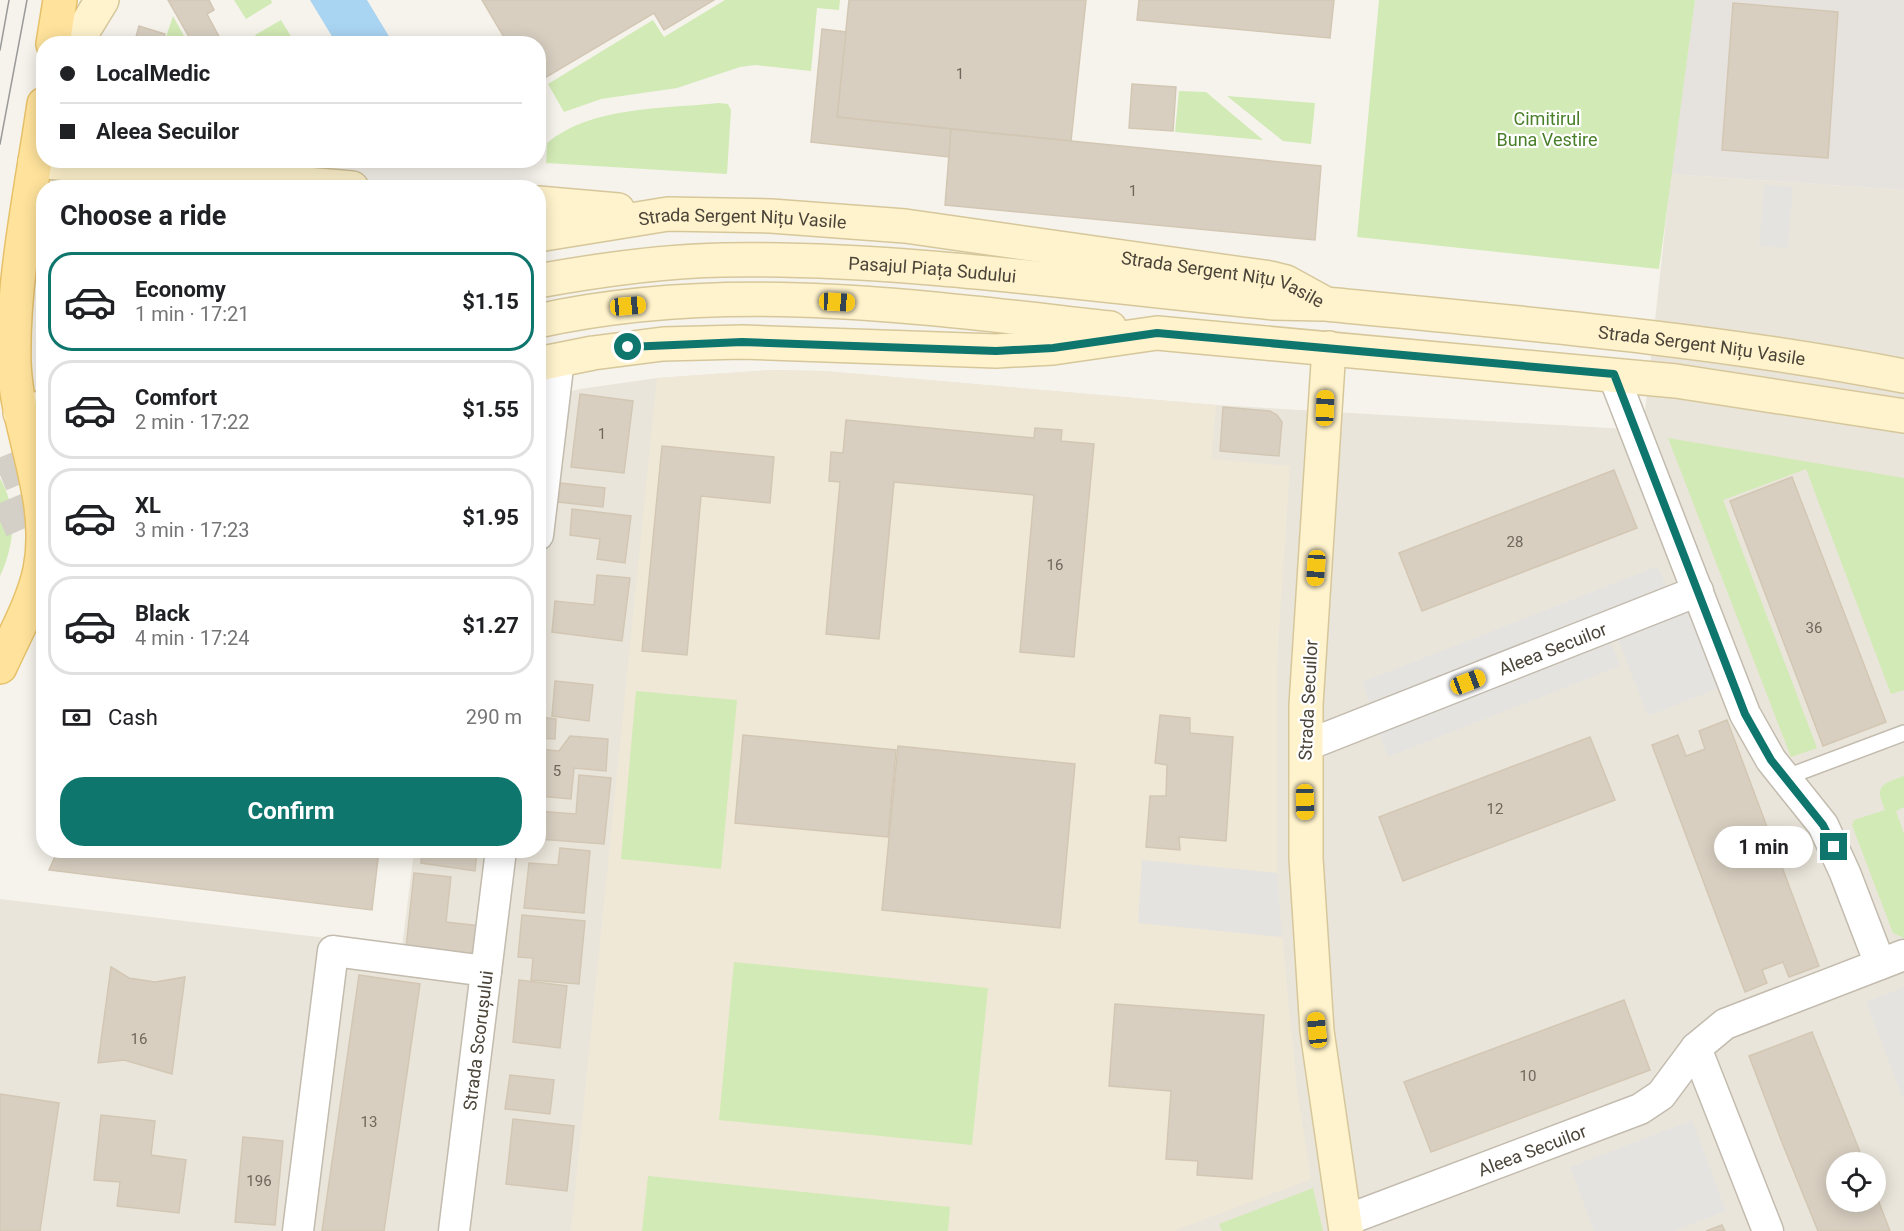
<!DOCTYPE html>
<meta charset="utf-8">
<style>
:root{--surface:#fff;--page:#f6f6f6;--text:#202124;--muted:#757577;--line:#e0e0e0;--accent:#0f766e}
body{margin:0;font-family:Roboto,sans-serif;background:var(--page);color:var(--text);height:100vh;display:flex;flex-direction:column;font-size:22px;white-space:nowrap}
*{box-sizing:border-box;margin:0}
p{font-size:20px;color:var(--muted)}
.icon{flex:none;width:33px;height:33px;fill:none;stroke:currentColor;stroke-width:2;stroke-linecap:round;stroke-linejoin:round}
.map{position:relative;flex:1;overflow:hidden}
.panel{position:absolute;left:36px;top:180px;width:510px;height:678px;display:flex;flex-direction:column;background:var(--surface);border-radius:24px;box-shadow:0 3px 15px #0003}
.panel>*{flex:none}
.top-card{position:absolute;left:36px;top:36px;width:510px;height:132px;border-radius:24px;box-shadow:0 3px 15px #0003;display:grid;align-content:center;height:132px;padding:0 24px;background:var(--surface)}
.buttons{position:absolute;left:1826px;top:1152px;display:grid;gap:12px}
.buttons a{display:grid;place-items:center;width:60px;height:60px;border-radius:50%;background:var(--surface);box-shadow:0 3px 15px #0003;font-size:30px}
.end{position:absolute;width:27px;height:27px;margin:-14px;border:8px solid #0f766e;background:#fff;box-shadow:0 0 0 3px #fff}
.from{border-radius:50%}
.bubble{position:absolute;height:42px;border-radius:21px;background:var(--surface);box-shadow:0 3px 15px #0003;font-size:20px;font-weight:700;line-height:42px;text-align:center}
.car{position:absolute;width:18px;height:36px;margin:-18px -9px;border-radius:8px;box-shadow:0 0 4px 2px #0007;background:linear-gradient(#f5c518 24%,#345 0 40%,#f5c518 0 76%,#345 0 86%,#f5c518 0)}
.top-card b{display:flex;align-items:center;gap:21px;height:57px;font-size:22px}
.top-card b+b{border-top:2px solid var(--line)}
.top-card i{width:15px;height:15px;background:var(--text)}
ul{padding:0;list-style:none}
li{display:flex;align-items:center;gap:18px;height:99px;margin:0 12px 9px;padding:0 12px;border:3px solid var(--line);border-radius:24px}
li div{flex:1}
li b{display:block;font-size:22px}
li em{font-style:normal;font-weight:700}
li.selected{border-color:var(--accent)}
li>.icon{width:54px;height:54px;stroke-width:1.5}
h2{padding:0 24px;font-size:27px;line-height:72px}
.pay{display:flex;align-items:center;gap:15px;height:66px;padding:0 24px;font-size:22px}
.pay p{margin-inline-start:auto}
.primary-button{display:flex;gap:12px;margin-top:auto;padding:12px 24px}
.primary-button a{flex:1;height:69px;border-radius:24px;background:var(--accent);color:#fff;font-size:24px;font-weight:700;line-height:69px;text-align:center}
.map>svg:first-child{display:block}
</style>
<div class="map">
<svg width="1904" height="1231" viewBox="0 0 1904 1231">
<rect width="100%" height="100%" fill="#f6f3ec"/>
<path fill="#eae5da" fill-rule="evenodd" d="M1671 174 1904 190V1231H0V899L402 947 414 851 538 850 539 400 580 389 657 378 772 370 824 371 1216 405 1643 430ZM1836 1162H1875V1202H1836Z"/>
<path fill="#e6e2dd" d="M1695 0H1904V190L1671 174Z"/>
<path fill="#efe8d6" d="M772 370 824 371 1216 405 1211 459 1290 466 1277 660V873L1142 860 1139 923 1282 937 1298 1098 1311 1179 1173 1231H571L657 378Z"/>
<g fill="#d2eab5">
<path d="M234 0H271L272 3 246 19Z"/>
<path d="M725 0H840L839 10 817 8 811 71 755 65 740 67 677 88 601 99 564 112 548 84 653 20 664 37Z"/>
<path d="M1379 0H1695L1659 269 1357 237Z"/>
<path d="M173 16 188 43H164Z"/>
<path d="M281 20 295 43H260L255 35Z"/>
<path d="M1179 91 1206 92 1263 140 1175 132Z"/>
<path d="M1227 96 1315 103 1311 144 1283 141Z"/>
<path d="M719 103 728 104 731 110 727 174 546 163 547 143C591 106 663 109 719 103Z"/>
<path d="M1668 438 1904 478V690L1891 694 1806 469 1723 500 1817 748 1791 757Z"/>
<path d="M0 478C18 510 15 543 0 576Z"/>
<path d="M636 691 737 700 721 869 621 859Z"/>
<path d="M1904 776V807L1896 811 1904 834V938L1893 933 1852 825 1854 820 1885 810C1874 785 1882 784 1904 776Z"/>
<path d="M734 962 988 988 972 1145 719 1120Z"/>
<path d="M648 1176 950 1207 948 1231H642Z"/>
<path d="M1313 1188 1323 1231H1222L1219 1224Z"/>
</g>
<g fill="#e5e3e0">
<path d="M1764 185 1793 187 1788 248 1759 246Z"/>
<path d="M1658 566 1667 588 1370 704 1362 682Z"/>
<path d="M1689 603 1722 687 1648 716 1615 632Z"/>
<path d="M1611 642 1620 666 1388 757 1379 733Z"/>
<path d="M1142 860 1277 873 1282 937 1138 923Z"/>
<path d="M1904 987V1101L1866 1002Z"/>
<path d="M1692 1120 1726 1211 1674 1231H1594L1570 1167Z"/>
</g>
<path fill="#a9d4f2" d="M310 0H367L393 43H336Z"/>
<g fill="#d8cfc1" stroke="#d3c7b4" stroke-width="1.5">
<path d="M168 0H209L214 10 207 14 223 44H193Z"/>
<path d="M482 0H714L664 30 654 13 538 82V44H508Z"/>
<path d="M849 0H1086L1071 141 837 117Z"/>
<path d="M1139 0H1334L1330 38 1137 20Z"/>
<path d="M1733 3 1838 12 1828 158 1722 150Z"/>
<path d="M139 26 165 34 162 44H134Z"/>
<path d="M822 29 846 32 837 117 951 129 949 157 811 142Z"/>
<path d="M1132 84 1176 87 1173 131 1129 128Z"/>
<path d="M951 129 1321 166 1315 240 945 205Z"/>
<path d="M580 394 633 401 624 473 571 467Z"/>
<path d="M1223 407 1270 411 1277 415 1282 422 1279 456 1220 451Z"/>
<path d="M846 420 1034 438 1035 428 1062 430 1061 441 1094 444 1074 657 1020 652 1034 495 894 482 879 639 826 634 840 482 829 481 831 452 843 453Z"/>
<path d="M662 446 774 457 770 503 701 496 687 655 642 651Z"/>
<path d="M1614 470 1637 528 1422 611 1399 553Z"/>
<path d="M1792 477 1886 722 1823 746 1730 501Z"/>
<path d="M560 483 605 488 603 507 558 502Z"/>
<path d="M572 509 631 516 625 563 597 559 600 539 570 535Z"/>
<path d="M597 575 630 578 622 641 552 632 555 601 594 605Z"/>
<path d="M555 681 593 685 589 721 552 716Z"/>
<path d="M1160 715 1190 718V733L1233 737 1226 841 1179 837 1180 850 1146 847 1150 796H1166L1167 765 1155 763Z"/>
<path d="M538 717 556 719 555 739 538 738Z"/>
<path d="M1727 720 1819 966 1789 977 1783 962 1762 970 1767 983 1745 992 1652 745 1678 735 1686 756 1705 749 1699 731Z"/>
<path d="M743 735 896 750 888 837 735 823Z"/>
<path d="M570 736 608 739 606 771 574 768 571 799 538 796V749L559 751Z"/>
<path d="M1590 737 1615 800 1403 881 1379 817Z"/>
<path d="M898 746 1075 764 1060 928 882 910Z"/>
<path d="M579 775 611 778 604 844 538 839V811L576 814Z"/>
<path d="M560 848 590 851 584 913 524 908 529 863 558 865Z"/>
<path d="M58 850H379L372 910 49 870Z"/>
<path d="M422 850H477L475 871 421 863Z"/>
<path d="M414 873 451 877 446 922 481 926 477 955 406 948Z"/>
<path d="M522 915 585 921 579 984 531 980 533 958 518 957Z"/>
<path d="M111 967 129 978 155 982 185 977 172 1074 124 1060 98 1063Z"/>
<path d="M359 975 420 984 384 1231H322Z"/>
<path d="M519 980 567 986 560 1048 513 1042Z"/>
<path d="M1624 1000 1650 1070 1431 1152 1404 1082Z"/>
<path d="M1115 1004 1264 1015 1252 1179 1197 1175 1198 1161 1166 1159 1171 1091 1109 1086Z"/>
<path d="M1812 1032 1864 1162H1836V1202H1875V1192L1890 1231H1818L1783 1145 1749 1056Z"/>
<path d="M510 1075 554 1080 550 1114 505 1109Z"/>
<path d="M0 1094 59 1103 40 1231H0Z"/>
<path d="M101 1115 155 1121 151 1155 186 1160 179 1213 117 1206 120 1182 94 1180Z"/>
<path d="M513 1119 574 1126 567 1191 506 1184Z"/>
<path d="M243 1137 283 1141 275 1225 235 1222Z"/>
<path d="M1722 1225 1725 1231H1706Z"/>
</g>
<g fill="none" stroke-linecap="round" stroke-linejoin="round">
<g stroke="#d4d0c8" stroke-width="33" stroke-dasharray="33 16" stroke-linecap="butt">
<path d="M0 475 44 457"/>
<path d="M0 521 44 502"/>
</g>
<defs>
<path id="lane" d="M1784 778 1904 733"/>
<g id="street">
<path d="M1613 374 1745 714 1771 760 1823 825 1845 873 1880 964"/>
<path d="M538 535 559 359"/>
<path id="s1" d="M1305 746 1698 591"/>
<path d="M1696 1048 1768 1231"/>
<path id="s2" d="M1344 1221 1640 1109 1661 1095 1696 1048 1725 1024 1904 955"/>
<path d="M298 1231 333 951 486 971"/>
<path id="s3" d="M454 1231 501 850"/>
</g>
<g id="secondary">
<path d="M75 44 102 0"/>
<path d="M35 161 352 188"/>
<path d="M538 203 618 210"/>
<path id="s4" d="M538 235 668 214 771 216 905 226 1270 278 1286 282 1326 304C1519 323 1713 339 1904 376"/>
<path id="s5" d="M538 281C599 270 661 261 723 260 905 257 1092 286 1274 303L1322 304"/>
<path d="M538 321C727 279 921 307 1110 328"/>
<path d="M1329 348 1306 705V858L1317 1031 1346 1231"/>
<path d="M538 364 593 353 663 344 742 342 996 351 1053 348 1157 333 1676 381 1904 416"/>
<path d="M20 413 44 407"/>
</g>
<g id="primary">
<path d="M53 44 60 0"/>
<path d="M0 667C14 636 33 603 40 570 54 499 17 433 14 363 12 280 32 187 44 104"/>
</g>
</defs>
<use href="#lane" stroke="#c2bbae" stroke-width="18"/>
<use href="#street" stroke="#c2bbae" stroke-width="33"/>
<use href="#secondary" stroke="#d6c79b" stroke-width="36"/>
<use href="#primary" stroke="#e6c16a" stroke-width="36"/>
<use href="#lane" stroke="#fff" stroke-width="15"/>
<use href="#street" stroke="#fff" stroke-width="30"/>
<use href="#secondary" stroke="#fff3cd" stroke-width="33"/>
<use href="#primary" stroke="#ffe39c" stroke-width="33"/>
<g stroke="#9a9a9a" stroke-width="1.5">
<path d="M0 50 9 0"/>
<path d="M0 144 27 0"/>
</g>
</g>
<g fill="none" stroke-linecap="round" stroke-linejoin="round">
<path stroke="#0f766e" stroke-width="8" d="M628 347 742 342 996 351 1053 348 1157 333 1614 374 1745 714 1771 760 1823 825 1834 847"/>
</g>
<g text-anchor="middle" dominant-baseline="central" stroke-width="4.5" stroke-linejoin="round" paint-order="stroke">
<g font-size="15" fill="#6e675b">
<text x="960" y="74">1</text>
<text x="1133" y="191">1</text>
<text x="602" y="434">1</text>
<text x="1515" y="542">28</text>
<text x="1055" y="565">16</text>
<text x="1814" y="628">36</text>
<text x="557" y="771">5</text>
<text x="1495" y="809">12</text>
<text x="139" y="1039">16</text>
<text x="1528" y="1076">10</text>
<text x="369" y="1122">13</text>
<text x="259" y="1181">196</text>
</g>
<g font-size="18" fill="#4a7f2a" stroke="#fff">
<text x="1547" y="118">Cimitirul<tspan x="1547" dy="21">Buna Vestire</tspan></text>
</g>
<g font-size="18" fill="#4b4439" stroke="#fff">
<text stroke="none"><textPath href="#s4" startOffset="206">Strada Sergent Nițu Vasile</textPath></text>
<text stroke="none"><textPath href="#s5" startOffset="396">Pasajul Piața Sudului</textPath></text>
<text stroke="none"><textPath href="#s4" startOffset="692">Strada Sergent Nițu Vasile</textPath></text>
<text stroke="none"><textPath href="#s4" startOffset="1178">Strada Sergent Nițu Vasile</textPath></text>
<text stroke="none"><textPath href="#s1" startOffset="266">Aleea Secuilor</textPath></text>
<text transform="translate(1308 700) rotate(-87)">Strada Secuilor</text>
<text stroke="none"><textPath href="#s3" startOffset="192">Strada Scorușului</textPath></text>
<text stroke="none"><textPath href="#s2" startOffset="201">Aleea Secuilor</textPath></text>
</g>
</g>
</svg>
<div class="buttons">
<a><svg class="icon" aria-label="locate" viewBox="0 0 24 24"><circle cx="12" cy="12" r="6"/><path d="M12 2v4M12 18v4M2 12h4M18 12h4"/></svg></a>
</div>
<i class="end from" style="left:628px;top:347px"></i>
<i class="end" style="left:1834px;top:847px"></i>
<div class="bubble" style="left:1714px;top:826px;width:99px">1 min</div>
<i class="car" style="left:837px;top:302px;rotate:93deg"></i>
<i class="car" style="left:628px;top:306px;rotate:85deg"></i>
<i class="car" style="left:1325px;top:408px;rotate:2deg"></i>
<i class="car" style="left:1316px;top:568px;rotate:184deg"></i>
<i class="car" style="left:1468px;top:682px;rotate:69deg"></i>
<i class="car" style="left:1305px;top:802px;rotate:179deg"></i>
<i class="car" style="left:1317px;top:1030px;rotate:354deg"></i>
<div class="top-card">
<b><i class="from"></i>LocalMedic</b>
<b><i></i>Aleea Secuilor</b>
</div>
<section class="panel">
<h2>Choose a ride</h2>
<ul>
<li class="selected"><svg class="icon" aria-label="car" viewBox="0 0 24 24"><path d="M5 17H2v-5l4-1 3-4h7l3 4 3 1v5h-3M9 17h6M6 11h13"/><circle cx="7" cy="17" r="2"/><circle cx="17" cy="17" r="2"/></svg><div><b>Economy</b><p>1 min · 17:21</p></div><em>$1.15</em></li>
<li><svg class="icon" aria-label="car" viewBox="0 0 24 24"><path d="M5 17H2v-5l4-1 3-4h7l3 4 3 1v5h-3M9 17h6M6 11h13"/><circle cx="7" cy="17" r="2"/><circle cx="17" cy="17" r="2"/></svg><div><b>Comfort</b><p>2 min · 17:22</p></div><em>$1.55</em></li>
<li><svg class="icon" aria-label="car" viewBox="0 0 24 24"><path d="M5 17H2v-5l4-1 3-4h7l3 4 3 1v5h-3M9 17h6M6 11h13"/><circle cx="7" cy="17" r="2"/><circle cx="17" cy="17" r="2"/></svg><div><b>XL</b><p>3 min · 17:23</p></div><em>$1.95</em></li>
<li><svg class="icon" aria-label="car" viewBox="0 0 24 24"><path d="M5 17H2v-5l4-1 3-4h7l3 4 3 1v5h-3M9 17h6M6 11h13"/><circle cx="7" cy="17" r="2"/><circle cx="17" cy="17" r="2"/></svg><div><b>Black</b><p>4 min · 17:24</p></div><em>$1.27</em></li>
</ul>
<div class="pay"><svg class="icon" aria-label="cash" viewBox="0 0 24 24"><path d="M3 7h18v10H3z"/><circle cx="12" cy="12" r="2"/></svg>Cash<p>290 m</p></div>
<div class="primary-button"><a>Confirm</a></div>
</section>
</div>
